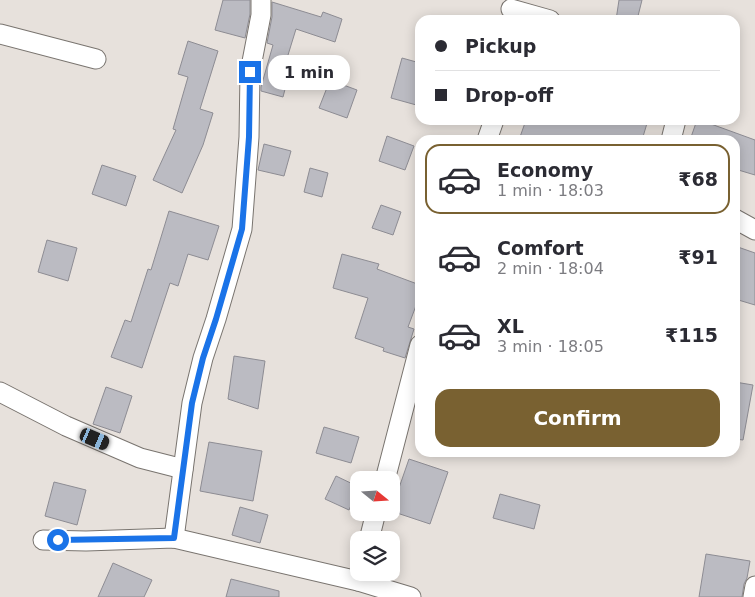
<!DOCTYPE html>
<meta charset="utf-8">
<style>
:root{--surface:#fff;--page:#f2f2f3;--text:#2b2b33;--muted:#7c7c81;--line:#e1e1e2;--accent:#796131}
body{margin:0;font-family:"DejaVu Sans",sans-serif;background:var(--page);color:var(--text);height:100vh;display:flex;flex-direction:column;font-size:19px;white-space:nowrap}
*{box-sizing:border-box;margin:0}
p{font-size:16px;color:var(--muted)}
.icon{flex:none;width:28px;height:28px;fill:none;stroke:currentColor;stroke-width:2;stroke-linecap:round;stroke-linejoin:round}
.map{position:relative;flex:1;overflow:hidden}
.drawer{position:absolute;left:415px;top:135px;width:325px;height:322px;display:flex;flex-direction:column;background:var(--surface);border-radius:15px;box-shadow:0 2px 12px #0003}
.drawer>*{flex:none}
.top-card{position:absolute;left:415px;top:15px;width:325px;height:110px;border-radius:15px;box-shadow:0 2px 12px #0003;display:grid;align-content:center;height:110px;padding:0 20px;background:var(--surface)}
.needle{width:32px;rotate:108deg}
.fabs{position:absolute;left:350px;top:471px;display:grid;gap:10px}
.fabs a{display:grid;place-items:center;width:50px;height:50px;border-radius:10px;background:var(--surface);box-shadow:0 2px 12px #0003;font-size:25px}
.end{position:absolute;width:22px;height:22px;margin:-11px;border:6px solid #1a73e8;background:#fff;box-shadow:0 0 0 2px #fff}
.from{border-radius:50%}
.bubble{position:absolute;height:35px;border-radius:15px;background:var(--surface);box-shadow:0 2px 12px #0003;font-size:16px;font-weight:600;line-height:35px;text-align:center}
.car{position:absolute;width:15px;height:30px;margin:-15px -8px;border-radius:6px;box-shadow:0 0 4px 1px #0007;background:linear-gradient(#222 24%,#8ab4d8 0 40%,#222 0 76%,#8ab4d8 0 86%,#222 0)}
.top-card b{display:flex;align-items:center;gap:18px;height:48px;font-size:19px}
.top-card b+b{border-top:1px solid var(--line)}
.top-card i{width:12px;height:12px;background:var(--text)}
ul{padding:9px 0 0;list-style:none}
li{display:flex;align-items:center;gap:15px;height:70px;margin:0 10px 8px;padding:0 10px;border:2px solid transparent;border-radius:15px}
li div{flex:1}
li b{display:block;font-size:19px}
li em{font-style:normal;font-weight:600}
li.active{border-color:var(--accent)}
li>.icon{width:45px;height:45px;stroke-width:1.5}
.button{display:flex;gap:10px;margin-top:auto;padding:10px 20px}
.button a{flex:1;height:58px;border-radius:15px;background:var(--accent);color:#fff;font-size:20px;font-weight:600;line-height:58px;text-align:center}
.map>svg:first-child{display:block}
</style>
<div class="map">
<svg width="755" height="597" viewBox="0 0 755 597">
<rect width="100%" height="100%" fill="#e7e1dc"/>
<g fill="#bbbbc2" stroke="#8d8c93">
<path d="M223 0H250V14L245 38 215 30Z"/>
<path d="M619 0H642L637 20H616Z"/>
<path d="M272 2 321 17 323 12 342 19 335 42 296 29 284 68 290 70 283 97 261 91V87L273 45 267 43 272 17Z"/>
<path d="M188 41 218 51 200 109 213 113 203 145 182 193 153 180 176 130 173 129 188 77 178 74Z"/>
<path d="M402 58 420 63V106L391 98Z"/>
<path d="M330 80 357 90 347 118 319 108Z"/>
<path d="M526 120H648L642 140H530L520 137Z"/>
<path d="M697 120H700L755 140V175L735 169V140H690Z"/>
<path d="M387 136 414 146 405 170 379 161Z"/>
<path d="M264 144 291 151 284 176 258 170Z"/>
<path d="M102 165 136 176 126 206 92 194Z"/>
<path d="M310 168 328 173 322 197 304 192Z"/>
<path d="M381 205 401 212 393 235 372 228Z"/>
<path d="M169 211 219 226 208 260 188 254 178 286 170 283 142 368 111 357 125 320 131 322 148 269 151 270Z"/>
<path d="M47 240 77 248 68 281 38 272Z"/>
<path d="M735 246 755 253V305L735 299Z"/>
<path d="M342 254 379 264 377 269 420 285V295L408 327 414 329 405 358 383 351 384 348 355 338 368 298 333 288Z"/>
<path d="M234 356 265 361 258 409 228 399Z"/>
<path d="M735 382 753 385 743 440 735 439Z"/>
<path d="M106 387 132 396 120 433 93 424Z"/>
<path d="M324 427 359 437 351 463 316 453Z"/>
<path d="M209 442 262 451 253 501 200 491Z"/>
<path d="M409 459 448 472 430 524 391 511Z"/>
<path d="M336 476 359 487 349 510 325 499Z"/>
<path d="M54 482 86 490 77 525 45 516Z"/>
<path d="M500 494 540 505 534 529 493 518Z"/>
<path d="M240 507 268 515 260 543 232 535Z"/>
<path d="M706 554 750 561 747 578 744 584 742 597H699Z"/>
<path d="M113 563 152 580 144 597H98Z"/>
<path d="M231 579 279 591V597H226Z"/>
</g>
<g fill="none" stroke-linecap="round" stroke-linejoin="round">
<defs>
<g id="street">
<path d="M511 9 550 20"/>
<path d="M0 34 96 59"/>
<path d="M487 140 494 120"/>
<path d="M671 140 676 120"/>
<path d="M735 219 755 230"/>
<path d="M0 392 66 426 140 458 183 469"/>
<path d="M385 480 420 345"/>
<path d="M174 538 192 403 203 358 216 319 242 229 249 137 250 72 261 15V0"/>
<path d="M43 540 86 541 174 538 358 581 361 572"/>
<path d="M369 540 376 512"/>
<path d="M358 581 411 597"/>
<path d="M753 597 755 586"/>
</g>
</defs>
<use href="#street" stroke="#79746f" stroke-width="21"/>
<use href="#street" stroke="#fff" stroke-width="19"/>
</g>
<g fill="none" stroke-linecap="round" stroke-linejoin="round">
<path stroke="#1a73e8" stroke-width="6" d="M58 540 174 538 192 403 203 358 216 319 242 229 249 137 250 72"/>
</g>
</svg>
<div class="fabs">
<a><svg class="needle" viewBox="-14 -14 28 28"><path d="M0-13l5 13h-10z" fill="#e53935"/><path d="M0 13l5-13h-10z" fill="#7c7c81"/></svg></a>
<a><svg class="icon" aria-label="layers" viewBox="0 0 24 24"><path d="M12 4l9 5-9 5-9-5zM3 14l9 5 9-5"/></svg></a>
</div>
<i class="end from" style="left:58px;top:540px"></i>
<i class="end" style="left:250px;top:72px"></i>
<div class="bubble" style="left:268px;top:55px;width:82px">1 min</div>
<i class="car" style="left:95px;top:439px;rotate:113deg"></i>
<div class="top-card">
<b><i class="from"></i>Pickup</b>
<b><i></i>Drop-off</b>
</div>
<section class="drawer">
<ul>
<li class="active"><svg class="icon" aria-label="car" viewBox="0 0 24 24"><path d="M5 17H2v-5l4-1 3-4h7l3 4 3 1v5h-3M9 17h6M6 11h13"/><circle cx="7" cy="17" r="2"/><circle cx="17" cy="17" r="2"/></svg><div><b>Economy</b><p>1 min · 18:03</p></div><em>₹68</em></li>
<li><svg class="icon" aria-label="car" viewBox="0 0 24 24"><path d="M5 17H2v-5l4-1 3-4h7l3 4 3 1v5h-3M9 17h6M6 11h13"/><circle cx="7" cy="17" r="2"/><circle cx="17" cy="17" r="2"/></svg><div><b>Comfort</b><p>2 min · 18:04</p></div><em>₹91</em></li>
<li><svg class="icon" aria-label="car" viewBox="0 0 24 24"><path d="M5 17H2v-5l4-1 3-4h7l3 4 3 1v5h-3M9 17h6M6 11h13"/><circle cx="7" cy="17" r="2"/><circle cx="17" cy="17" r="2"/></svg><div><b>XL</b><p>3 min · 18:05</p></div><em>₹115</em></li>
</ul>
<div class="button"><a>Confirm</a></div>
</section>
</div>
